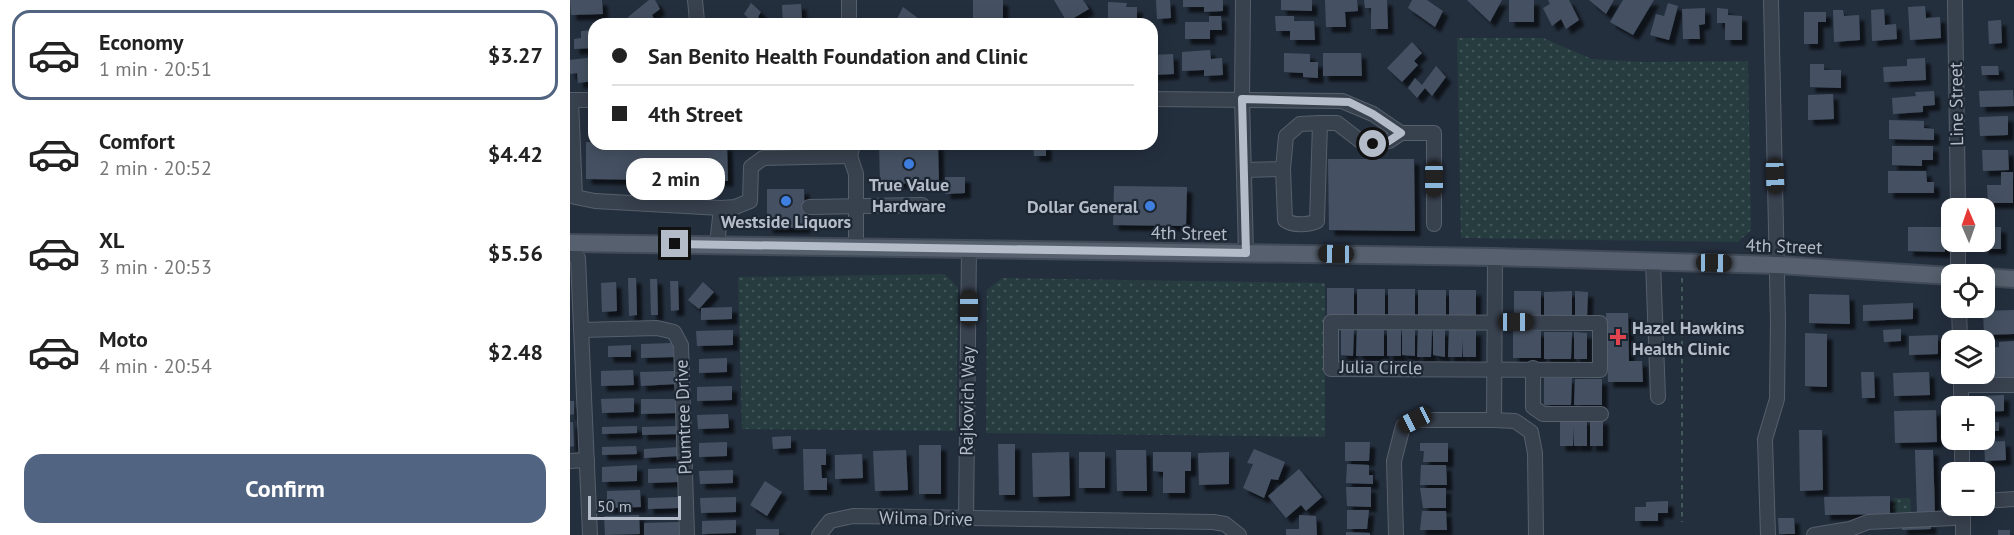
<!DOCTYPE html>
<meta charset="utf-8">
<style>
:root{--surface:#fff;--page:#f6f6f6;--text:#222;--muted:#767676;--line:#e0e0e0;--accent:#516482}
body{margin:0;font-family:"PT Sans",sans-serif;background:var(--page);color:var(--text);height:100vh;display:flex;flex-direction:column;font-size:22px;white-space:nowrap}
*{box-sizing:border-box;margin:0}
p{font-size:20px;color:var(--muted)}
.icon{flex:none;width:33px;height:33px;fill:none;stroke:currentColor;stroke-width:2;stroke-linecap:round;stroke-linejoin:round}
.map{position:relative;flex:1;overflow:hidden}
.details{display:flex;flex-direction:column;background:var(--surface);width:570px}
.details>*{flex:none}
.guide{position:absolute;left:18px;top:18px;width:570px;height:132px;border-radius:18px;box-shadow:0 3px 15px #0003;display:grid;align-content:center;height:132px;padding:0 24px;background:var(--surface)}
.needle{width:39px;rotate:358deg}
.fabs{position:absolute;left:1371px;top:198px;display:grid;gap:12px}
.fabs a{display:grid;place-items:center;width:54px;height:54px;border-radius:12px;background:var(--surface);box-shadow:0 3px 15px #0003;font-size:30px}
.scale{position:absolute;left:18px;bottom:15px;width:93px;box-sizing:border-box;padding-left:6px;border:3px solid #b4bcc9;border-top:0;font-size:16px;line-height:21px;white-space:nowrap;color:#b4bcc9;-webkit-text-stroke:4px #1d2633;paint-order:stroke}
.end{position:absolute;width:27px;height:27px;margin:-14px;border:8px solid #b4bcc9;background:#111;box-shadow:0 0 0 3px #111}
.from{border-radius:50%}
.bubble{position:absolute;height:42px;border-radius:18px;background:var(--surface);box-shadow:0 3px 15px #0003;font-size:20px;font-weight:700;line-height:42px;text-align:center}
.car{position:absolute;width:18px;height:36px;margin:-18px -9px;border-radius:8px;box-shadow:0 0 4px 2px #0007;background:linear-gradient(#222 24%,#8ab4d8 0 40%,#222 0 76%,#8ab4d8 0 86%,#222 0)}
.guide b{display:flex;align-items:center;gap:21px;height:57px;font-size:22px}
.guide b+b{border-top:2px solid var(--line)}
.guide i{width:15px;height:15px;background:var(--text)}
ul{padding:10px 0 0;list-style:none}
li{display:flex;align-items:center;gap:18px;height:90px;margin:0 12px 9px;padding:0 12px;border:3px solid transparent;border-radius:18px}
li div{flex:1}
li b{display:block;font-size:22px}
li em{font-style:normal;font-weight:700}
li.active{border-color:var(--accent)}
li>.icon{width:54px;height:54px;stroke-width:1.5}
.action{display:flex;gap:12px;margin-top:auto;padding:12px 24px}
.action a{flex:1;height:69px;border-radius:18px;background:var(--accent);color:#fff;font-size:24px;font-weight:700;line-height:69px;text-align:center}
main{display:flex;flex:1;min-height:0}
.map>svg:first-child{display:block}
</style>
<main>
<section class="details">
<ul>
<li class="active"><svg class="icon" aria-label="car" viewBox="0 0 24 24"><path d="M5 17H2v-5l4-1 3-4h7l3 4 3 1v5h-3M9 17h6M6 11h13"/><circle cx="7" cy="17" r="2"/><circle cx="17" cy="17" r="2"/></svg><div><b>Economy</b><p>1 min · 20:51</p></div><em>$3.27</em></li>
<li><svg class="icon" aria-label="car" viewBox="0 0 24 24"><path d="M5 17H2v-5l4-1 3-4h7l3 4 3 1v5h-3M9 17h6M6 11h13"/><circle cx="7" cy="17" r="2"/><circle cx="17" cy="17" r="2"/></svg><div><b>Comfort</b><p>2 min · 20:52</p></div><em>$4.42</em></li>
<li><svg class="icon" aria-label="car" viewBox="0 0 24 24"><path d="M5 17H2v-5l4-1 3-4h7l3 4 3 1v5h-3M9 17h6M6 11h13"/><circle cx="7" cy="17" r="2"/><circle cx="17" cy="17" r="2"/></svg><div><b>XL</b><p>3 min · 20:53</p></div><em>$5.56</em></li>
<li><svg class="icon" aria-label="car" viewBox="0 0 24 24"><path d="M5 17H2v-5l4-1 3-4h7l3 4 3 1v5h-3M9 17h6M6 11h13"/><circle cx="7" cy="17" r="2"/><circle cx="17" cy="17" r="2"/></svg><div><b>Moto</b><p>4 min · 20:54</p></div><em>$2.48</em></li>
</ul>
<div class="action"><a>Confirm</a></div>
</section>
<div class="map">
<svg width="1444" height="535" viewBox="0 0 1444 535">
<defs>
<pattern id="grass-dots" width="8" height="8" patternUnits="userSpaceOnUse" patternTransform="scale(1.5)"><rect width="8" height="8" fill="#263c3f"/><path d="M2 2h.1M6 6h.1" fill="none" stroke="#435659" stroke-width="1.8" stroke-linecap="round"/></pattern>
<filter id="shadow"><feDropShadow dx="5.5" dy="5.5" stdDeviation="1.5" flood-color="#0009"/></filter>
</defs>
<rect width="100%" height="100%" fill="#242f3e"/>
<g fill="url(#grass-dots)">
<path d="M887 38H973L1022 59 1073 62 1178 61 1181 230 1168 242 891 238Z"/>
<path d="M375 274 388 288 386 431 172 429 168 277Z"/>
<path d="M432 278 755 283V437L416 433 417 290Z"/>
<path d="M1323 498H1340L1341 512H1323Z"/>
</g>
<g fill="#455162" filter="url(#shadow)">
<path d="M0 0H32L33 14 1 15Z"/>
<path d="M79 0H85L90 9 82 15 87 24H61L58 17Z"/>
<rect x="403" y="0" width="30" height="20"/>
<path d="M484 0H513L519 9 497 22Z"/>
<path d="M586 0H600L601 18 587 19Z"/>
<path d="M613 0H653V11L634 12V7H613Z"/>
<path d="M711 0H742V11L711 10Z"/>
<path d="M755 0H787L788 11 775 12 776 27H756Z"/>
<path d="M794 0H817L818 29H801V8H795Z"/>
<path d="M842 0H857L873 11 865 27 838 8Z"/>
<path d="M897 0H932L920 22Z"/>
<rect x="939" y="0" width="25" height="22"/>
<path d="M978 0H999L1009 20 996 29 991 19 982 26 973 8 980 4Z"/>
<path d="M1019 0H1044L1036 14Z"/>
<path d="M1053 0H1084L1063 35 1040 22Z"/>
<path d="M538 2 557 3 556 7H567V20L538 19Z"/>
<path d="M181 3 191 12 188 17 195 24H174L178 18 174 14Z"/>
<path d="M1098 3 1108 6 1099 40 1080 35 1086 14 1094 16Z"/>
<path d="M231 4 232 19H237V24H213L212 5Z"/>
<path d="M1355 6 1356 18 1370 17 1371 38 1340 40 1338 7Z"/>
<path d="M333 7 356 24H332L327 19Z"/>
<path d="M1135 8V24L1129 25 1130 39H1113L1112 9Z"/>
<path d="M1147 8 1158 9V15L1172 16V40H1155V23H1147Z"/>
<path d="M1314 9 1315 25 1326 24 1327 39 1302 41 1301 10Z"/>
<path d="M1263 10H1273L1274 16 1289 15 1290 40 1264 42Z"/>
<path d="M1234 12H1256V22H1248V44H1234Z"/>
<path d="M639 16H651L652 30H640V39H615V22H639Z"/>
<path d="M705 16H724V21H744L745 40H720V31H706Z"/>
<path d="M1431 20 1432 43 1419 44 1418 21Z"/>
<path d="M24 30V48L4 49V39L11 38V31Z"/>
<path d="M842 42 852 53 844 61 848 65 832 82 817 68Z"/>
<path d="M640 50 641 59 652 58 653 75 634 76V70L612 71V52Z"/>
<path d="M714 53 740 54V62H748V78L733 77V73L714 72Z"/>
<path d="M753 53H791L792 76H753Z"/>
<path d="M603 54 604 74 582 75V55Z"/>
<path d="M24 57V81L8 83 7 73 0 74V60Z"/>
<path d="M1355 58 1356 80 1314 82 1313 67 1337 66V59Z"/>
<path d="M1240 64H1254V70H1271V88L1240 87Z"/>
<path d="M866 66 876 77 862 96 855 88 847 98 838 88 845 78 852 85Z"/>
<path d="M1411 66H1428L1429 75H1412Z"/>
<path d="M1443 90 1444 106 1410 107 1409 91Z"/>
<path d="M1364 91 1365 105 1353 106V112L1323 114 1322 98 1346 96 1345 92Z"/>
<path d="M1263 94 1264 119 1238 120V95Z"/>
<path d="M1438 116V135L1410 136 1409 117Z"/>
<path d="M1319 120 1354 121V128L1364 129V140L1319 139Z"/>
<path d="M16 142 157 145 158 181 16 179Z"/>
<path d="M309 144H368L369 184 310 183Z"/>
<path d="M463 144H476V156H464Z"/>
<path d="M1322 146H1363V160H1352V166L1322 165Z"/>
<path d="M1412 150H1438L1439 170 1413 171Z"/>
<path d="M758 159H844L845 231 759 230Z"/>
<path d="M1318 171H1356L1357 182H1364V193H1318Z"/>
<path d="M1431 172H1443V203H1418L1417 185H1431Z"/>
<path d="M375 177H395V193L375 194Z"/>
<path d="M544 186 617 187 616 226 543 225Z"/>
<path d="M197 189H234L235 228H197Z"/>
<path d="M1338 227H1375V252L1338 251Z"/>
<path d="M1414 227H1431V249H1413Z"/>
<path d="M58 278H66L67 315 59 316Z"/>
<path d="M80 279H87L88 315H81Z"/>
<path d="M100 281H108L109 310 101 311Z"/>
<path d="M46 282 47 311 32 312 31 283Z"/>
<path d="M133 282 144 292 129 309 118 300Z"/>
<rect x="757" y="288" width="27" height="27"/>
<path d="M787 289H815V316L787 315Z"/>
<rect x="818" y="289" width="27" height="27"/>
<path d="M848 290H876V317L848 316Z"/>
<rect x="879" y="290" width="27" height="27"/>
<rect x="944" y="291" width="27" height="27"/>
<path d="M1002 291V318H974V292Z"/>
<path d="M1005 291 1018 292 1017 318H1005Z"/>
<path d="M1239 294 1279 295 1280 324 1239 323Z"/>
<path d="M1343 303V319L1293 321V305Z"/>
<path d="M162 307V319L131 320V308Z"/>
<path d="M1444 310V334L1414 335 1413 311Z"/>
<path d="M1036 313H1058L1059 361H1072L1073 382H1038Z"/>
<path d="M771 329H784L783 356 771 355Z"/>
<path d="M787 329H814V356H786Z"/>
<path d="M1331 329V341L1314 342 1313 330Z"/>
<path d="M163 330V345L127 346 126 331Z"/>
<rect x="817" y="330" width="14" height="26"/>
<path d="M832 330H845V356L832 355Z"/>
<path d="M848 330H862L861 357H847Z"/>
<path d="M863 330H875V357L863 355Z"/>
<path d="M879 330H906V357H893L892 338V357H878Z"/>
<rect x="943" y="331" width="28" height="27"/>
<path d="M974 332H1002L1001 359H974Z"/>
<path d="M1004 332 1017 333V359H1004Z"/>
<path d="M1235 333 1257 334V387L1235 386Z"/>
<path d="M1368 335V354L1339 355V336Z"/>
<path d="M1444 341V379L1414 380V348L1429 347V342Z"/>
<path d="M103 343 104 357 71 358V344Z"/>
<path d="M61 345V357H38V346Z"/>
<path d="M157 358V372L129 373V359Z"/>
<path d="M63 370 64 385 31 386V371Z"/>
<path d="M105 371 106 384 71 386 70 372Z"/>
<path d="M1291 372H1304L1305 398H1292Z"/>
<path d="M1359 372 1360 395 1324 396 1323 373Z"/>
<path d="M974 378H1002L1001 405H974Z"/>
<path d="M1005 379H1032V405H1004Z"/>
<path d="M162 386V400L127 401V387Z"/>
<path d="M1434 395V411L1414 412 1413 396Z"/>
<path d="M64 398V412L32 413 31 399Z"/>
<path d="M71 399H106V413L71 414Z"/>
<path d="M0 401H4V414L0 415Z"/>
<path d="M1366 410 1367 442 1325 443 1324 411Z"/>
<path d="M158 414 159 428 128 429 127 415Z"/>
<path d="M990 419H1017V446H1004V425L1003 446H990Z"/>
<rect x="1020" y="419" width="13" height="27"/>
<path d="M0 422H3L4 446 0 447Z"/>
<rect x="1415" y="422" width="14" height="9"/>
<path d="M67 426V433L32 434V427Z"/>
<path d="M108 426V434L72 435V427Z"/>
<path d="M1229 430H1252L1253 490 1230 491Z"/>
<path d="M221 436V448L203 449 202 437Z"/>
<path d="M1435 441 1436 460 1415 461 1414 442Z"/>
<path d="M157 442V456L129 457V443Z"/>
<path d="M775 442H800L799 461H775Z"/>
<path d="M850 443H878V462H853L854 451H850Z"/>
<path d="M428 444H445V495H429Z"/>
<rect x="349" y="445" width="22" height="49"/>
<path d="M66 446 67 454 32 455V447Z"/>
<path d="M108 447 109 456 74 458V449Z"/>
<path d="M233 449H256V465H251L252 478H257V490H234Z"/>
<path d="M684 449 715 462 708 480 701 479 694 498 673 488 683 464 677 463Z"/>
<path d="M336 450 338 490 305 491 303 451Z"/>
<path d="M546 450H576L577 491H547Z"/>
<path d="M1345 450H1363L1365 513H1347Z"/>
<path d="M499 452 500 496 463 497 462 453Z"/>
<rect x="509" y="452" width="26" height="36"/>
<path d="M583 452H621V471H615V493H593V472L583 471Z"/>
<path d="M659 452V484L629 485 628 453Z"/>
<path d="M292 454 293 478 265 479V455Z"/>
<path d="M777 464 799 465V475H803V484L776 483Z"/>
<path d="M67 465V481L32 482V467Z"/>
<path d="M851 465H876L877 485H850Z"/>
<path d="M108 468V482L78 483V469Z"/>
<path d="M729 469 752 497 736 511 731 505 716 518 698 496Z"/>
<path d="M163 470V483L130 484 129 471Z"/>
<path d="M195 481 212 492 197 516 180 505Z"/>
<path d="M776 487H801V507L777 506Z"/>
<path d="M850 488H876V508H853Z"/>
<path d="M70 490 71 507 37 508V491Z"/>
<path d="M1320 496V514L1255 515 1254 497Z"/>
<path d="M109 497V508L78 509V498Z"/>
<path d="M166 497V512L131 513 130 498Z"/>
<path d="M1098 501V513H1088V521H1065V507H1076V502Z"/>
<path d="M777 510H799L797 529H777Z"/>
<path d="M852 511H876L877 530H850Z"/>
<path d="M69 515 70 534 35 535 34 516Z"/>
<path d="M729 515 746 516 747 535H716V529H729Z"/>
<path d="M1208 518H1224L1225 534H1209Z"/>
<path d="M166 520V533L132 534V521Z"/>
<path d="M109 522 110 535H74V523Z"/>
<path d="M1361 522V529L1332 530V523Z"/>
<rect x="186" y="529" width="23" height="6"/>
<rect x="1428" y="530" width="12" height="5"/>
<path d="M776 532 800 533V535H776Z"/>
</g>
<g fill="none" stroke-linecap="round" stroke-linejoin="round">
<defs>
<g id="minor">
<path d="M125 0 127 21"/>
<path d="M673 0 672 99 676 253"/>
<path d="M1385 0 1388 208"/>
<path d="M279 24V0"/>
<path d="M582 99 772 101 803 114 831 133H864V224"/>
<path d="M0 100H24"/>
<path d="M1 100 5 197 25 201 151 208"/>
<path d="M750 123H767L793 143 803 144 819 141 831 133"/>
<path d="M280 156 286 174V246"/>
<path d="M674 170 713 169 716 136 730 124 750 123 747 221C739 225 723 226 715 220L713 169"/>
<path d="M239 207 352 205"/>
<path d="M147 245 151 208 165 207 180 201 181 167 193 158 280 156 283 144"/>
<path d="M0 253 8 258 20 535"/>
<path d="M925 257 924 420 945 421 961 432 965 453 966 535"/>
<path d="M1083 262 1088 397"/>
<path d="M1388 274V242"/>
<path d="M1389 308 1390 340"/>
<path d="M761 322 1030 323V370L761 369Z"/>
<path d="M11 330 87 328 104 332 111 345 117 535"/>
<path d="M963 368V407L973 414H1031"/>
<path d="M1391 374V406"/>
<path d="M1391 385H1444"/>
<path d="M1392 440V472"/>
<path d="M0 461 17 460"/>
<path d="M1414 501 1444 499"/>
<path d="M1393 506V535"/>
<path d="M396 519 399 248"/>
<path d="M249 535 260 521 283 516 643 522 655 524 669 535"/>
<path d="M826 535 824 461 833 426 845 420H924"/>
<path d="M1198 535 1195 439 1207 399 1208 321 1201 0"/>
<path d="M1244 535 1280 529 1298 522 1383 518 1401 506"/>
</g>
<g id="major">
<path d="M0 243 925 257 1207 265 1382 276"/>
<path d="M1414 277 1444 279"/>
</g>
</defs>
<use href="#minor" stroke="#565f6c" stroke-width="16"/>
<use href="#major" stroke="#414a57" stroke-width="20"/>
<path stroke="#44595c" stroke-width="2" stroke-dasharray="4.5 4.5" stroke-linecap="butt" d="M1112 278V522"/>
<use href="#minor" stroke="#38414e" stroke-width="14"/>
<use href="#major" stroke="#56606e" stroke-width="16"/>
</g>
<g fill="none" stroke-linecap="round" stroke-linejoin="round">
<path stroke="#b4bcc9" stroke-width="8" d="M105 244 676 253 672 99 779 102 803 114 831 133 819 141 803 144"/>
</g>
<g fill="#3f7fe0" stroke="#1d2633" stroke-width="2">
<circle cx="339" cy="164" r="6"/>
<circle cx="216" cy="201" r="6"/>
<circle cx="580" cy="206" r="6"/>
</g>
<path fill="#e0444e" stroke="#1d2633" stroke-width="2" d="M1045 328h6v6h6v6h-6v6h-6v-6h-6v-6h6z"/>
<g text-anchor="middle" dominant-baseline="central" stroke-width="4.5" stroke-linejoin="round" paint-order="stroke">
<g font-size="18" fill="#b4bcc9" stroke="#1d2633">
<text transform="translate(1386 104) rotate(-91)">Line Street</text>
<text transform="translate(619 233) rotate(1)">4th Street</text>
<text transform="translate(1214 246) rotate(2)">4th Street</text>
<text transform="translate(811 367) rotate(1)">Julia Circle</text>
<text transform="translate(397 401) rotate(-89)">Rajkovich Way</text>
<text transform="translate(113 417) rotate(-92)">Plumtree Drive</text>
<text transform="translate(356 518) rotate(1)">Wilma Drive</text>
</g>
<g font-size="18" font-weight="bold" fill="#b4bcc9" stroke="#1d2633">
<text x="339" y="184">True Value<tspan x="339" dy="21">Hardware</tspan></text>
<text x="568" y="206" text-anchor="end">Dollar General</text>
<text x="216" y="221">Westside Liquors</text>
<text x="1062" y="327" text-anchor="start">Hazel Hawkins<tspan x="1062" dy="21">Health Clinic</tspan></text>
</g>
</g>
</svg>
<div class="fabs">
<a><svg class="needle" viewBox="-14 -14 28 28"><path d="M0-13l5 13h-10z" fill="#e53935"/><path d="M0 13l5-13h-10z" fill="#767676"/></svg></a>
<a><svg class="icon" aria-label="locate" viewBox="0 0 24 24"><circle cx="12" cy="12" r="6"/><path d="M12 2v4M12 18v4M2 12h4M18 12h4"/></svg></a>
<a><svg class="icon" aria-label="layers" viewBox="0 0 24 24"><path d="M12 4l9 5-9 5-9-5zM3 14l9 5 9-5"/></svg></a>
<a>+</a>
<a>−</a>
</div>
<div class="scale">50 m</div>
<i class="end from" style="left:803px;top:144px"></i>
<i class="end" style="left:105px;top:244px"></i>
<div class="bubble" style="left:56px;top:158px;width:99px">2 min</div>
<i class="car" style="left:1205px;top:176px;rotate:178deg"></i>
<i class="car" style="left:864px;top:179px;rotate:180deg"></i>
<i class="car" style="left:766px;top:254px;rotate:271deg"></i>
<i class="car" style="left:1144px;top:263px;rotate:91deg"></i>
<i class="car" style="left:399px;top:308px;rotate:0deg"></i>
<i class="car" style="left:946px;top:322px;rotate:90deg"></i>
<i class="car" style="left:845px;top:420px;rotate:243deg"></i>
<div class="guide">
<b><i class="from"></i>San Benito Health Foundation and Clinic</b>
<b><i></i>4th Street</b>
</div>
</div>
</main>
